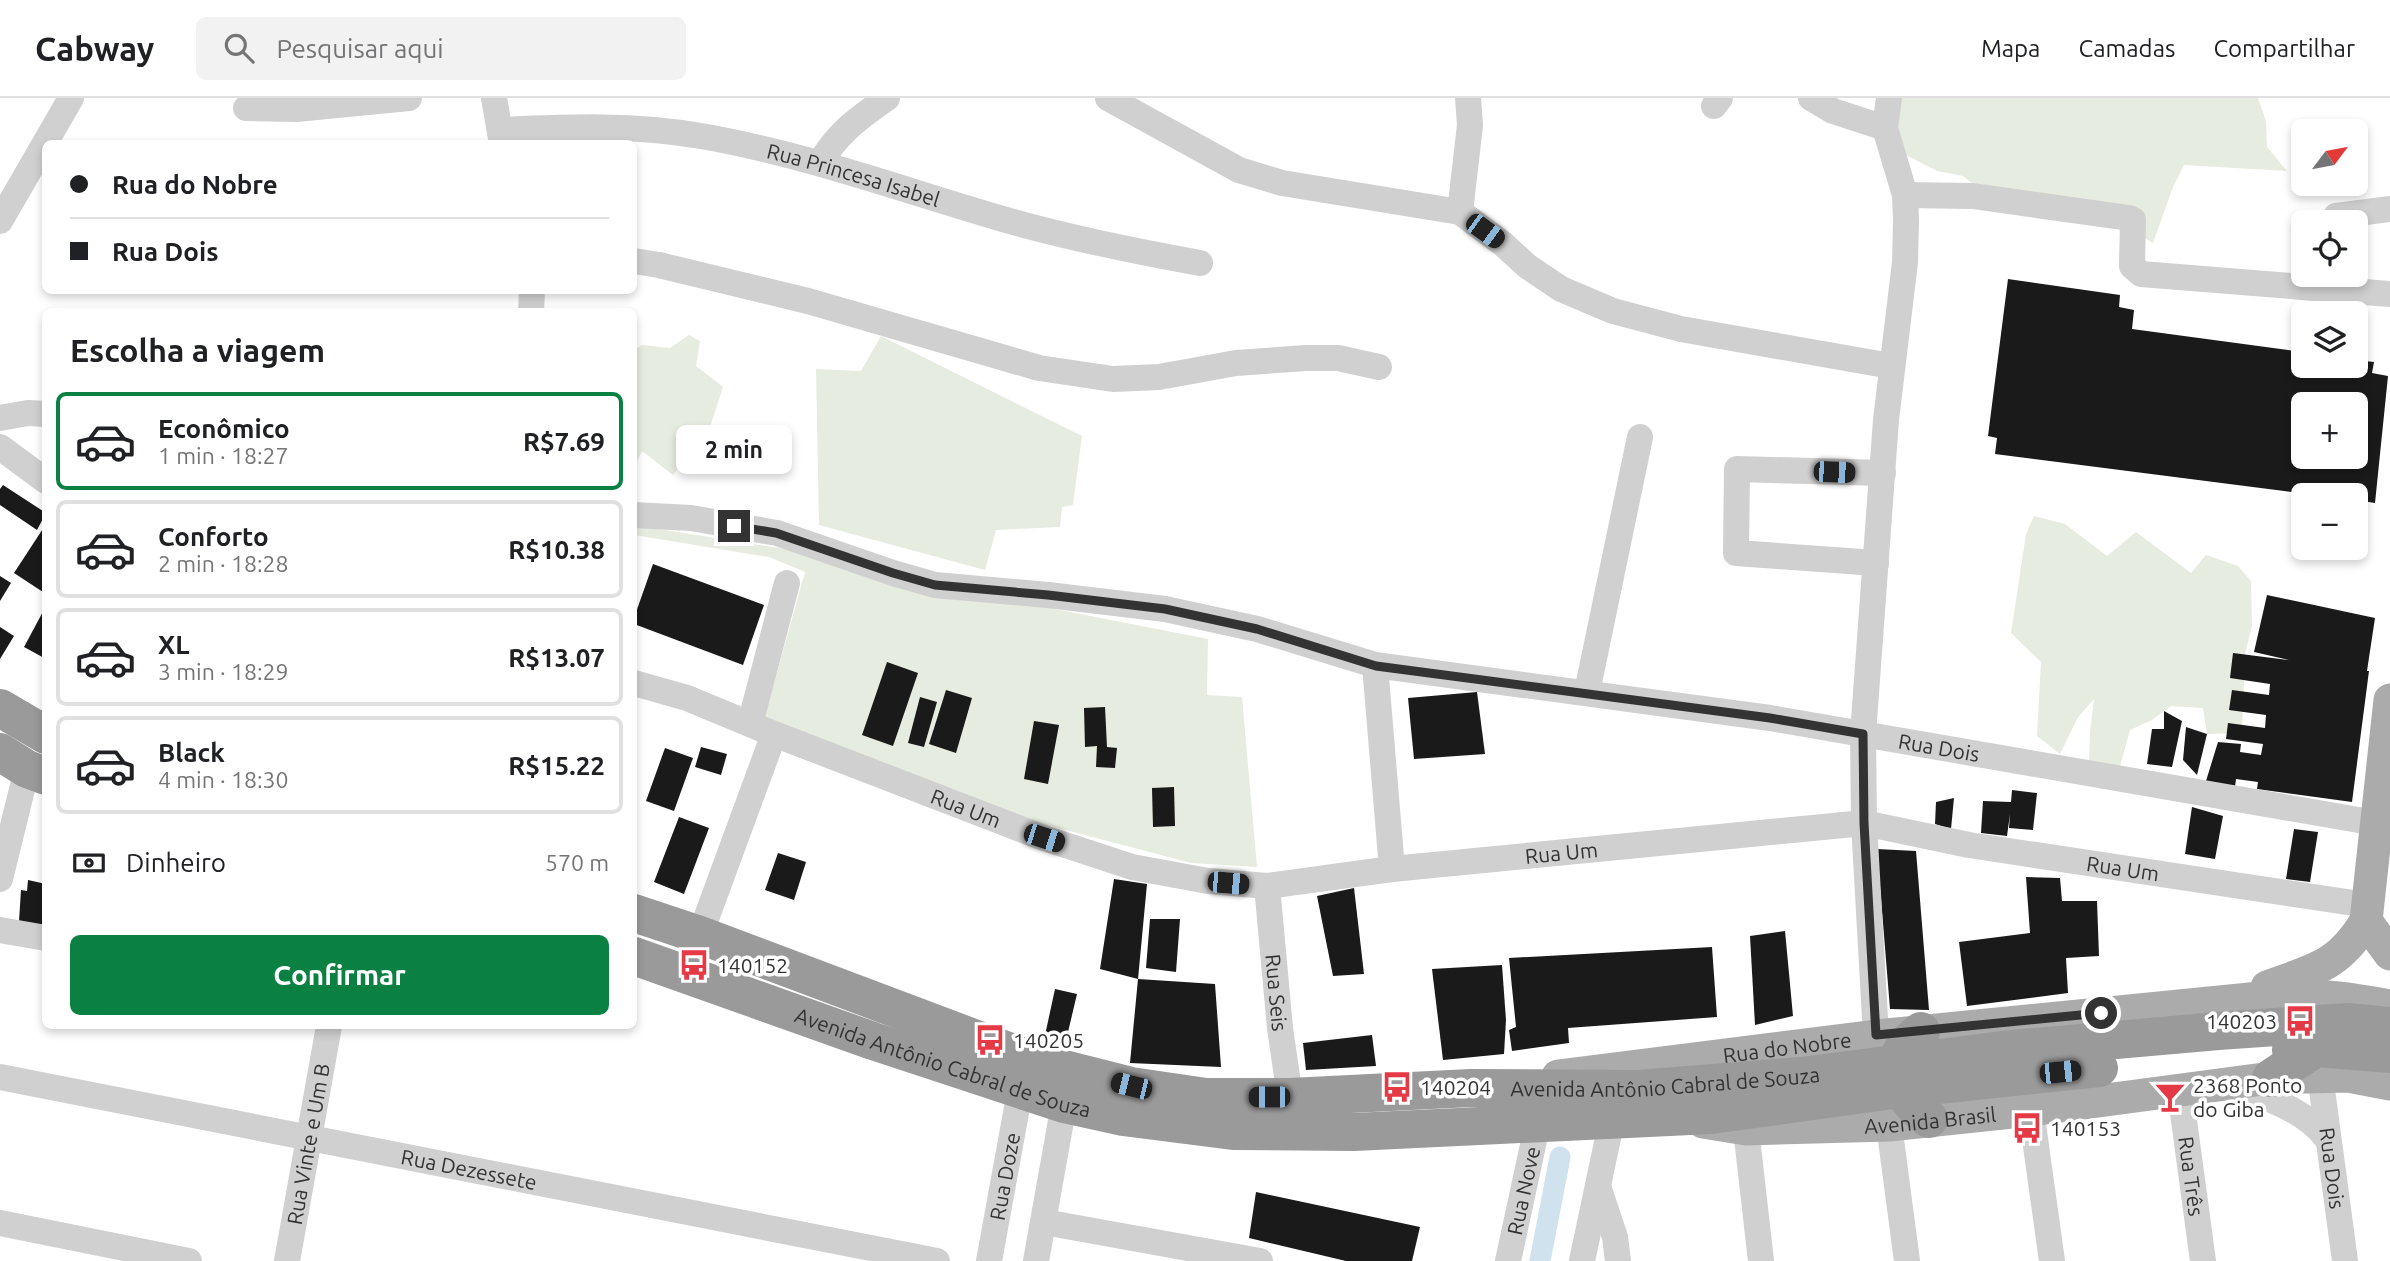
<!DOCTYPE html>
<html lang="pt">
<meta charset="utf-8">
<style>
:root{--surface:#fff;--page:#f2f2f2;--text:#202124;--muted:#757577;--line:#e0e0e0;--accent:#0b8043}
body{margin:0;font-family:Ubuntu,sans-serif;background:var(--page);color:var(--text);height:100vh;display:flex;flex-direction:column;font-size:26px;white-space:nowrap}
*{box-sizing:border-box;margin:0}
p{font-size:23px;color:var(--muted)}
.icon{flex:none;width:38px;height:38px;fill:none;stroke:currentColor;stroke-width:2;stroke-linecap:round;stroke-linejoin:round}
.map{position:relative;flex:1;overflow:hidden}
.sheet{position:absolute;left:42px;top:210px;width:595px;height:721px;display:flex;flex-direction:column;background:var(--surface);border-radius:10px;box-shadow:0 4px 10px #0003}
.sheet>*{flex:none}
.guide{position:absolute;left:42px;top:42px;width:595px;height:154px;border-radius:10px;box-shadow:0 4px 10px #0003;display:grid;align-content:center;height:154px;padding:0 28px;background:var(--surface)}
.needle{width:46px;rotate:58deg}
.tools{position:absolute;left:2291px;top:21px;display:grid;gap:14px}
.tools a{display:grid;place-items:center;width:77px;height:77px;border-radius:10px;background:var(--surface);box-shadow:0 4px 10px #0003;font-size:35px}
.end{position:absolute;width:32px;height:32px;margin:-16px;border:9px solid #333;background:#fff;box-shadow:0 0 0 4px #fff}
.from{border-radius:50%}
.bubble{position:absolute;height:49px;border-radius:10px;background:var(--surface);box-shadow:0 4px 10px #0003;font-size:23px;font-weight:600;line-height:49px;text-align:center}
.car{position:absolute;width:21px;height:42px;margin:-21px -10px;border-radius:9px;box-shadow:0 0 5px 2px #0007;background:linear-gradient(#222 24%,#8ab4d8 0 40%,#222 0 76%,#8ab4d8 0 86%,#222 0)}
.guide b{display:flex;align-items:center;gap:24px;height:66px;font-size:26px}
.guide b+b{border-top:2px solid var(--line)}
.guide i{width:18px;height:18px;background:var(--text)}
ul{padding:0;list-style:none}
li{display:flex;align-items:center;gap:21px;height:98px;margin:0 14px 10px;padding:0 14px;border:4px solid var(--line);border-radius:10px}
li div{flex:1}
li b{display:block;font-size:26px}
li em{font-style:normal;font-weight:600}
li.selected{border-color:var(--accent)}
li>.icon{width:63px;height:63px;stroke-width:1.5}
h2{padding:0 28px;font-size:32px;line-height:84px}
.pay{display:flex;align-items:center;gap:18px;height:77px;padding:0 28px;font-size:26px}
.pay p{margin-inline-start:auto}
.cta{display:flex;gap:14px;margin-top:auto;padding:14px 28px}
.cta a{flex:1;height:80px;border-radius:10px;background:var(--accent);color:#fff;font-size:28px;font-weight:600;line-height:80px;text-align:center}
header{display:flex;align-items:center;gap:42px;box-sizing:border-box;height:98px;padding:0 35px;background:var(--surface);border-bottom:2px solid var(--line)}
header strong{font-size:33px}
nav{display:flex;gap:38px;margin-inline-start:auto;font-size:24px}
.search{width:490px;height:63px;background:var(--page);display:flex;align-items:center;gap:18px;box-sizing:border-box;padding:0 24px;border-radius:10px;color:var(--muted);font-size:26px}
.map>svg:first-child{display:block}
</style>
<header>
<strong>Cabway</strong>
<div class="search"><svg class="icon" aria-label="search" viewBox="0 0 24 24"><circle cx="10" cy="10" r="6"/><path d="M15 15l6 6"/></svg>Pesquisar aqui</div>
<nav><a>Mapa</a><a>Camadas</a><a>Compartilhar</a></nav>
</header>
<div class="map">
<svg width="2390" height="1163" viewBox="0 0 2390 1163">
<rect width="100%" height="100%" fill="#fff"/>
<g fill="#e6ecdf">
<path d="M1898 0H2258L2266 23 2267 49 2287 73 2184 67 2173 89 2153 145 2091 108 1977 89 1963 78 1937 73 1904 56 1893 25Z"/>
<path d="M689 237 700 243 696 268 723 289 711 326 673 377 642 353 634 369V252L642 247 670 250Z"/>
<path d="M881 238 1082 338 1073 407 1062 409 1060 429 996 432 985 472 819 427 816 271 861 273Z"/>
<path d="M2034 418 2065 426 2107 458 2136 434 2191 475 2206 457 2238 468 2251 483 2252 528 2245 556 2242 635 2207 636 2203 610 2171 608 2152 622 2130 632 2119 672 2089 665 2090 634 2094 601 2078 619 2060 656 2037 638 2041 564 2011 535 2026 436Z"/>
<path d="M634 427 804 454 1024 505 1208 541 1207 597 1242 599 1257 769 1191 765 1028 722 764 621 805 474 769 459 634 437Z"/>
</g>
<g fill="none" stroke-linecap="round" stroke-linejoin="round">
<path stroke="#cfe2ee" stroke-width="21" d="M1540 1163 1560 1059"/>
</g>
<g fill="#1a1a1a" fill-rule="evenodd">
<path d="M2008 181 2120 197 2119 209 2134 212 2132 231 2303 254V268H2356V262L2374 264 2372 275 2388 278 2375 405 2356 402V397H2315L1995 356 1997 340 1988 338ZM2303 306H2356V359H2303Z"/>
<path d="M3 387 46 415 37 432 0 407V391Z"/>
<path d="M46 426V496L14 475Z"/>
<path d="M653 466 764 507 743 567 634 526V520Z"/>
<path d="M0 478 11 485 0 503Z"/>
<path d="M2267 497 2375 520 2367 573H2369L2352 704 2257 691 2258 684 2236 681 2235 689 2206 683 2218 644 2241 646 2240 654 2261 657 2263 646 2226 641 2228 625 2265 630 2266 617 2229 612 2232 592 2269 597 2270 586 2230 580 2233 555 2289 562 2254 554Z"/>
<path d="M46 508V561L24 549Z"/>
<path d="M0 529 14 538 0 561Z"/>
<path d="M887 564 918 575 893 648 862 637Z"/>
<path d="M946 592 972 600 956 655 929 646Z"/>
<path d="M1477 594 1485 656 1414 661 1408 600Z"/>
<path d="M920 599 937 604 924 649 908 645Z"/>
<path d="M1105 609 1107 649 1117 650 1115 670 1096 669 1097 648 1085 649 1084 610Z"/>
<path d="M2164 613 2182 623 2172 669 2147 666 2152 631H2164Z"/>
<path d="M1034 623 1059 627 1048 686 1024 681Z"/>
<path d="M2186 629 2207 636 2197 677 2183 662Z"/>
<path d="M701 649 727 656 721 677 695 669Z"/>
<path d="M665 650 693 660 674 713 646 703Z"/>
<path d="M1174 689 1175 728 1153 729 1152 690Z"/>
<path d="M2012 692 2037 695 2033 732 2009 730 2010 716 2007 738 1981 735 1983 703 2011 704Z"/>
<path d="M1954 700 1951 731 1935 726 1936 704Z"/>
<path d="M2192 709 2223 718 2215 761 2185 756Z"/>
<path d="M679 719 709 730 684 796 654 784Z"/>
<path d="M2294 731 2318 734 2310 784 2286 781Z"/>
<path d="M1877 751 1916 753 1929 912 1890 911Z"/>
<path d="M778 755 806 764 794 802 765 792Z"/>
<path d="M2026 779 2060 780 2062 803H2097L2099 858 2066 860 2068 895 1967 908 1959 844 2030 835Z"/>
<path d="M1114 781 1147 786 1138 881 1215 886 1221 969 1130 965 1138 881 1100 871Z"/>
<path d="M28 782 46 786V829L19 823 21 792 27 793Z"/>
<path d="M1354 790 1364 876 1333 878 1317 798Z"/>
<path d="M1150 821H1180L1176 874 1146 870Z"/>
<path d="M1785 833 1793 918 1755 927 1750 838Z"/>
<path d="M1712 849 1717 919 1568 930 1569 945 1512 953 1509 932 1516 929 1509 860Z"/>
<path d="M1502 867 1506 922 1504 956 1443 962 1432 871Z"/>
<path d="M1055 891 1077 896 1064 951 1044 942Z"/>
<path d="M1372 937 1376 968 1306 972 1303 945Z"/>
<path d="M1256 1094 1420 1129 1412 1163H1346L1249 1140Z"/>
</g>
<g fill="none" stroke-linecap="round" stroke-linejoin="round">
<g stroke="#d0d0d0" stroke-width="26">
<path d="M494 0 502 46"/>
<path d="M1108 0 1239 72 1282 85 1460 114"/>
<path d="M1468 0 1470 27 1460 114 1503 146 1527 168 1561 191 1613 213 1681 231 1891 268"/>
<path d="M1811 0 1833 13 1885 30"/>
<path d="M1714 8 1720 0"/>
<path d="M246 10 296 11 409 0"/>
<path id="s1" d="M500 32C568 29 635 26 701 38 805 56 903 92 1003 121 1068 140 1134 153 1200 165"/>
<path d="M820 65C838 34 859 20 887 0"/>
<path d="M1905 97 1973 98 2129 120 2133 122 2132 168 2141 176 2390 196"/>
<path d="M2336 118 2390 111"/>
<path d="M0 123 71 0"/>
<path d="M634 163 659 167 808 203 1039 270 1113 281 1159 279 1236 265 1306 260H1338L1379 269"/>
<path d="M531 214 532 192"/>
<path d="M0 320 28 315 46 316"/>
<path d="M0 349 46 383"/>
<path d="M634 417 691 420 777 435 893 475 935 487 1048 497 1165 511 1257 531 1375 567 1392 771"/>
<path d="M1876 465 1736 455 1737 371 1883 375"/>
<path id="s2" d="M1375 567 1770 620 2376 725"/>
<path id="s3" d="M634 585 687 600 774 636 1044 740 1132 769 1208 783 1267 788 1392 771 1864 725 1969 747 2367 807"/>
<path d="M1587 594 1640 339"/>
<path d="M750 626 787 485"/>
<path d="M0 781 27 671"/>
<path id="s4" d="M1267 788 1280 930 1290 999"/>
<path d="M0 832 46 840"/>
<path d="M700 837 774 636"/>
<path d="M1876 938 1864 725 1863 636 1886 322 1905 164 1906 123 1905 97 1885 30 1889 0"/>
<path id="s5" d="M2320 977 2345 1163"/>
<path id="s6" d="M0 979 937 1163"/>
<path d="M2231 986C2266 1000 2305 1011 2328 1042"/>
<path id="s7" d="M2180 993 2203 1163"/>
<path d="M2031 1012 2052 1163"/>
<path d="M1889 1027 1907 1163"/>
<path d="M1746 1031 1761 1163"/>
<path d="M1599 1091 1615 1139 1618 1163"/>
<path d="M1044 1124 1260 1163"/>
<path d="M0 1125 189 1163"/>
<path id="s8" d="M287 1163 329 928"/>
<path id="s9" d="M989 1163 1020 993"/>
<path d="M1036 1163 1064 1006"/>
<path id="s10" d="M1508 1163 1538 1024"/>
<path d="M1582 1163 1612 1021"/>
</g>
<g stroke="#ababab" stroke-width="33">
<path d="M2366 823 2390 856"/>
<path d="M2267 889C2315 871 2338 869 2366 823L2390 602"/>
<path id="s11" d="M1558 978 1876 938 2280 898C2319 896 2353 901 2390 908"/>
<path id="s12" d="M1703 1024 1746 1031 1889 1027 2031 1012 2271 980 2348 978 2390 986"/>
</g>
<g stroke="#9a9a9a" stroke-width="38">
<path d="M0 610 46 637"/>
<path d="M0 654 27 671 46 678"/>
<path id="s13" d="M634 815 700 837 1040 965 1131 988 1206 999H1290L1471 990 1638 991 1801 978 2002 952 2218 933 2348 924 2390 928"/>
<path id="s14" d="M634 858 873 943 1064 1006 1123 1019 1233 1033 1354 1034 1711 1017 1900 991 2099 970"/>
<path d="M1921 933C1881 963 1894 994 1929 1021"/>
<path d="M2291 952 2316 950 2390 956"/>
<path d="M2271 980 2316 950"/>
</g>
</g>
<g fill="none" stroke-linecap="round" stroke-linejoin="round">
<path stroke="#333" stroke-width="9" d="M734 428 776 435 893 475 935 487 1048 497 1165 511 1257 531 1376 568 1770 620 1863 636 1864 725 1876 937 2101 915"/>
</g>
<defs>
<symbol id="bus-bare" viewBox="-9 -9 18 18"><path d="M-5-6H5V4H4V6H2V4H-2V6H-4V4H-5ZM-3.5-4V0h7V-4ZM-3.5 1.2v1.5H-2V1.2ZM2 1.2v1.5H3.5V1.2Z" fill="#e63946" stroke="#fff" stroke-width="2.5" paint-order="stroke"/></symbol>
<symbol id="bar-bare" viewBox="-9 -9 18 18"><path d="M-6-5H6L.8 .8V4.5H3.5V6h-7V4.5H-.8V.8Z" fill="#e63946" stroke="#fff" stroke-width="2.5" paint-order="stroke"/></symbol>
</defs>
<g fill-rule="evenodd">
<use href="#bus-bare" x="672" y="845" width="44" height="44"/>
<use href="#bus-bare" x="2278" y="901" width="44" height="44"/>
<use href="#bus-bare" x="968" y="920" width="44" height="44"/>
<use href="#bus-bare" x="1375" y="967" width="44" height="44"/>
<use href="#bar-bare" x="2148" y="977" width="44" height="44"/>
<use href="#bus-bare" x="2005" y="1008" width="44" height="44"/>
</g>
<g text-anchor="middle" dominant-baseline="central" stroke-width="7" stroke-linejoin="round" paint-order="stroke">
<g font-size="21" fill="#333" stroke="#fff">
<text stroke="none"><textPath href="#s1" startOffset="359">Rua Princesa Isabel</textPath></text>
<text stroke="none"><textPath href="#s2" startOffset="570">Rua Dois</textPath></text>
<text stroke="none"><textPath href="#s3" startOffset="355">Rua Um</textPath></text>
<text stroke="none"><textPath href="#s3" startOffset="964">Rua Um</textPath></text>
<text stroke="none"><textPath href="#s3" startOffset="1531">Rua Um</textPath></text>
<text stroke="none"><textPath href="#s4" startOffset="107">Rua Seis</textPath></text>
<text stroke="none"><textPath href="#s11" startOffset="231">Rua do Nobre</textPath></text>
<text stroke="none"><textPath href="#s14" startOffset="327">Avenida Antônio Cabral de Souza</textPath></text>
<text stroke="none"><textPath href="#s13" startOffset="1062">Avenida Antônio Cabral de Souza</textPath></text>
<text stroke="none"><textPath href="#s12" startOffset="228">Avenida Brasil</textPath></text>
<text stroke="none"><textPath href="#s8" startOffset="119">Rua Vinte e Um B</textPath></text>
<text stroke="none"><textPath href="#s5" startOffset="94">Rua Dois</textPath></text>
<text stroke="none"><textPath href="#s6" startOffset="478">Rua Dezessete</textPath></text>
<text stroke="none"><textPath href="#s9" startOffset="86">Rua Doze</textPath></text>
<text stroke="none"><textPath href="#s7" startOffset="86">Rua Três</textPath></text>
<text stroke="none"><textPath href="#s10" startOffset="72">Rua Nove</textPath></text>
</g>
<g font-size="21" fill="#333" stroke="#fff" text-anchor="start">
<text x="717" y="867">140152</text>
<text x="2277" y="923" text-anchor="end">140203</text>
<text x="1013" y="942">140205</text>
<text x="2193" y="987">2368 Ponto<tspan x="2193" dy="24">do Giba</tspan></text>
<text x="1420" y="989">140204</text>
<text x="2050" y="1030">140153</text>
</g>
</g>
</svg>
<div class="tools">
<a><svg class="needle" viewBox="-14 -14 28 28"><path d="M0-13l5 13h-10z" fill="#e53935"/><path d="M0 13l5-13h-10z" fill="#757577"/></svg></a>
<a><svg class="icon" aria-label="locate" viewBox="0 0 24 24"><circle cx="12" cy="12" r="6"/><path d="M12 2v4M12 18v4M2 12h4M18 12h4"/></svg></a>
<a><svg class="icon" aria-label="layers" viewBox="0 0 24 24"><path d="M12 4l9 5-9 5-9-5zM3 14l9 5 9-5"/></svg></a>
<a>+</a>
<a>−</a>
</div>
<i class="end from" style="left:2101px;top:915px"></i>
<i class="end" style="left:734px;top:428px"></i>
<div class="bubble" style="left:676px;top:327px;width:116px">2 min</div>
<i class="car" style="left:1485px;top:133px;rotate:126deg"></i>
<i class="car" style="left:1834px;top:374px;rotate:92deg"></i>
<i class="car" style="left:1044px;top:740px;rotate:108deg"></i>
<i class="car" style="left:1228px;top:785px;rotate:95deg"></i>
<i class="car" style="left:2060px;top:974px;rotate:84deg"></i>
<i class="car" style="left:1131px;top:988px;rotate:284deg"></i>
<i class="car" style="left:1269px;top:999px;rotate:270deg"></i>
<div class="guide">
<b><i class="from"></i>Rua do Nobre</b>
<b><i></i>Rua Dois</b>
</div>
<section class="sheet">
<h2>Escolha a viagem</h2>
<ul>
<li class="selected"><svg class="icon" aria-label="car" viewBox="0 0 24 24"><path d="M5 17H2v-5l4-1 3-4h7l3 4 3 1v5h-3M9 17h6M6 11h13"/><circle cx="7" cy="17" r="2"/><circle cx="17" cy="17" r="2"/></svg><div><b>Econômico</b><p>1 min · 18:27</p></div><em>R$7.69</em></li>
<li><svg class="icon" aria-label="car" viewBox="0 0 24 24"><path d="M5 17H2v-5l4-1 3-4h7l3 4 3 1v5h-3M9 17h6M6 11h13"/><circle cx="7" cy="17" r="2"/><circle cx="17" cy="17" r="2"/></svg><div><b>Conforto</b><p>2 min · 18:28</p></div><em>R$10.38</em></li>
<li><svg class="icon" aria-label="car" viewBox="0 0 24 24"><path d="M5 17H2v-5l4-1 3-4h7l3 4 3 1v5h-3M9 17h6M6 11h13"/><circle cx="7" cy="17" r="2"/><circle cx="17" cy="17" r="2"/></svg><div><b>XL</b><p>3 min · 18:29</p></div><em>R$13.07</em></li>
<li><svg class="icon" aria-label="car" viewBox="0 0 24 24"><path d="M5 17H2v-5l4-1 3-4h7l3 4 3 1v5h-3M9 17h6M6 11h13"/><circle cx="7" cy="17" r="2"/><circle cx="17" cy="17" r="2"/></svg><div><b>Black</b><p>4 min · 18:30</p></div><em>R$15.22</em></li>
</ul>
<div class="pay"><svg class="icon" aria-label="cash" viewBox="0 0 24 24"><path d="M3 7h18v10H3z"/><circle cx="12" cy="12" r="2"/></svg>Dinheiro<p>570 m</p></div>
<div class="cta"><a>Confirmar</a></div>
</section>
</div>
